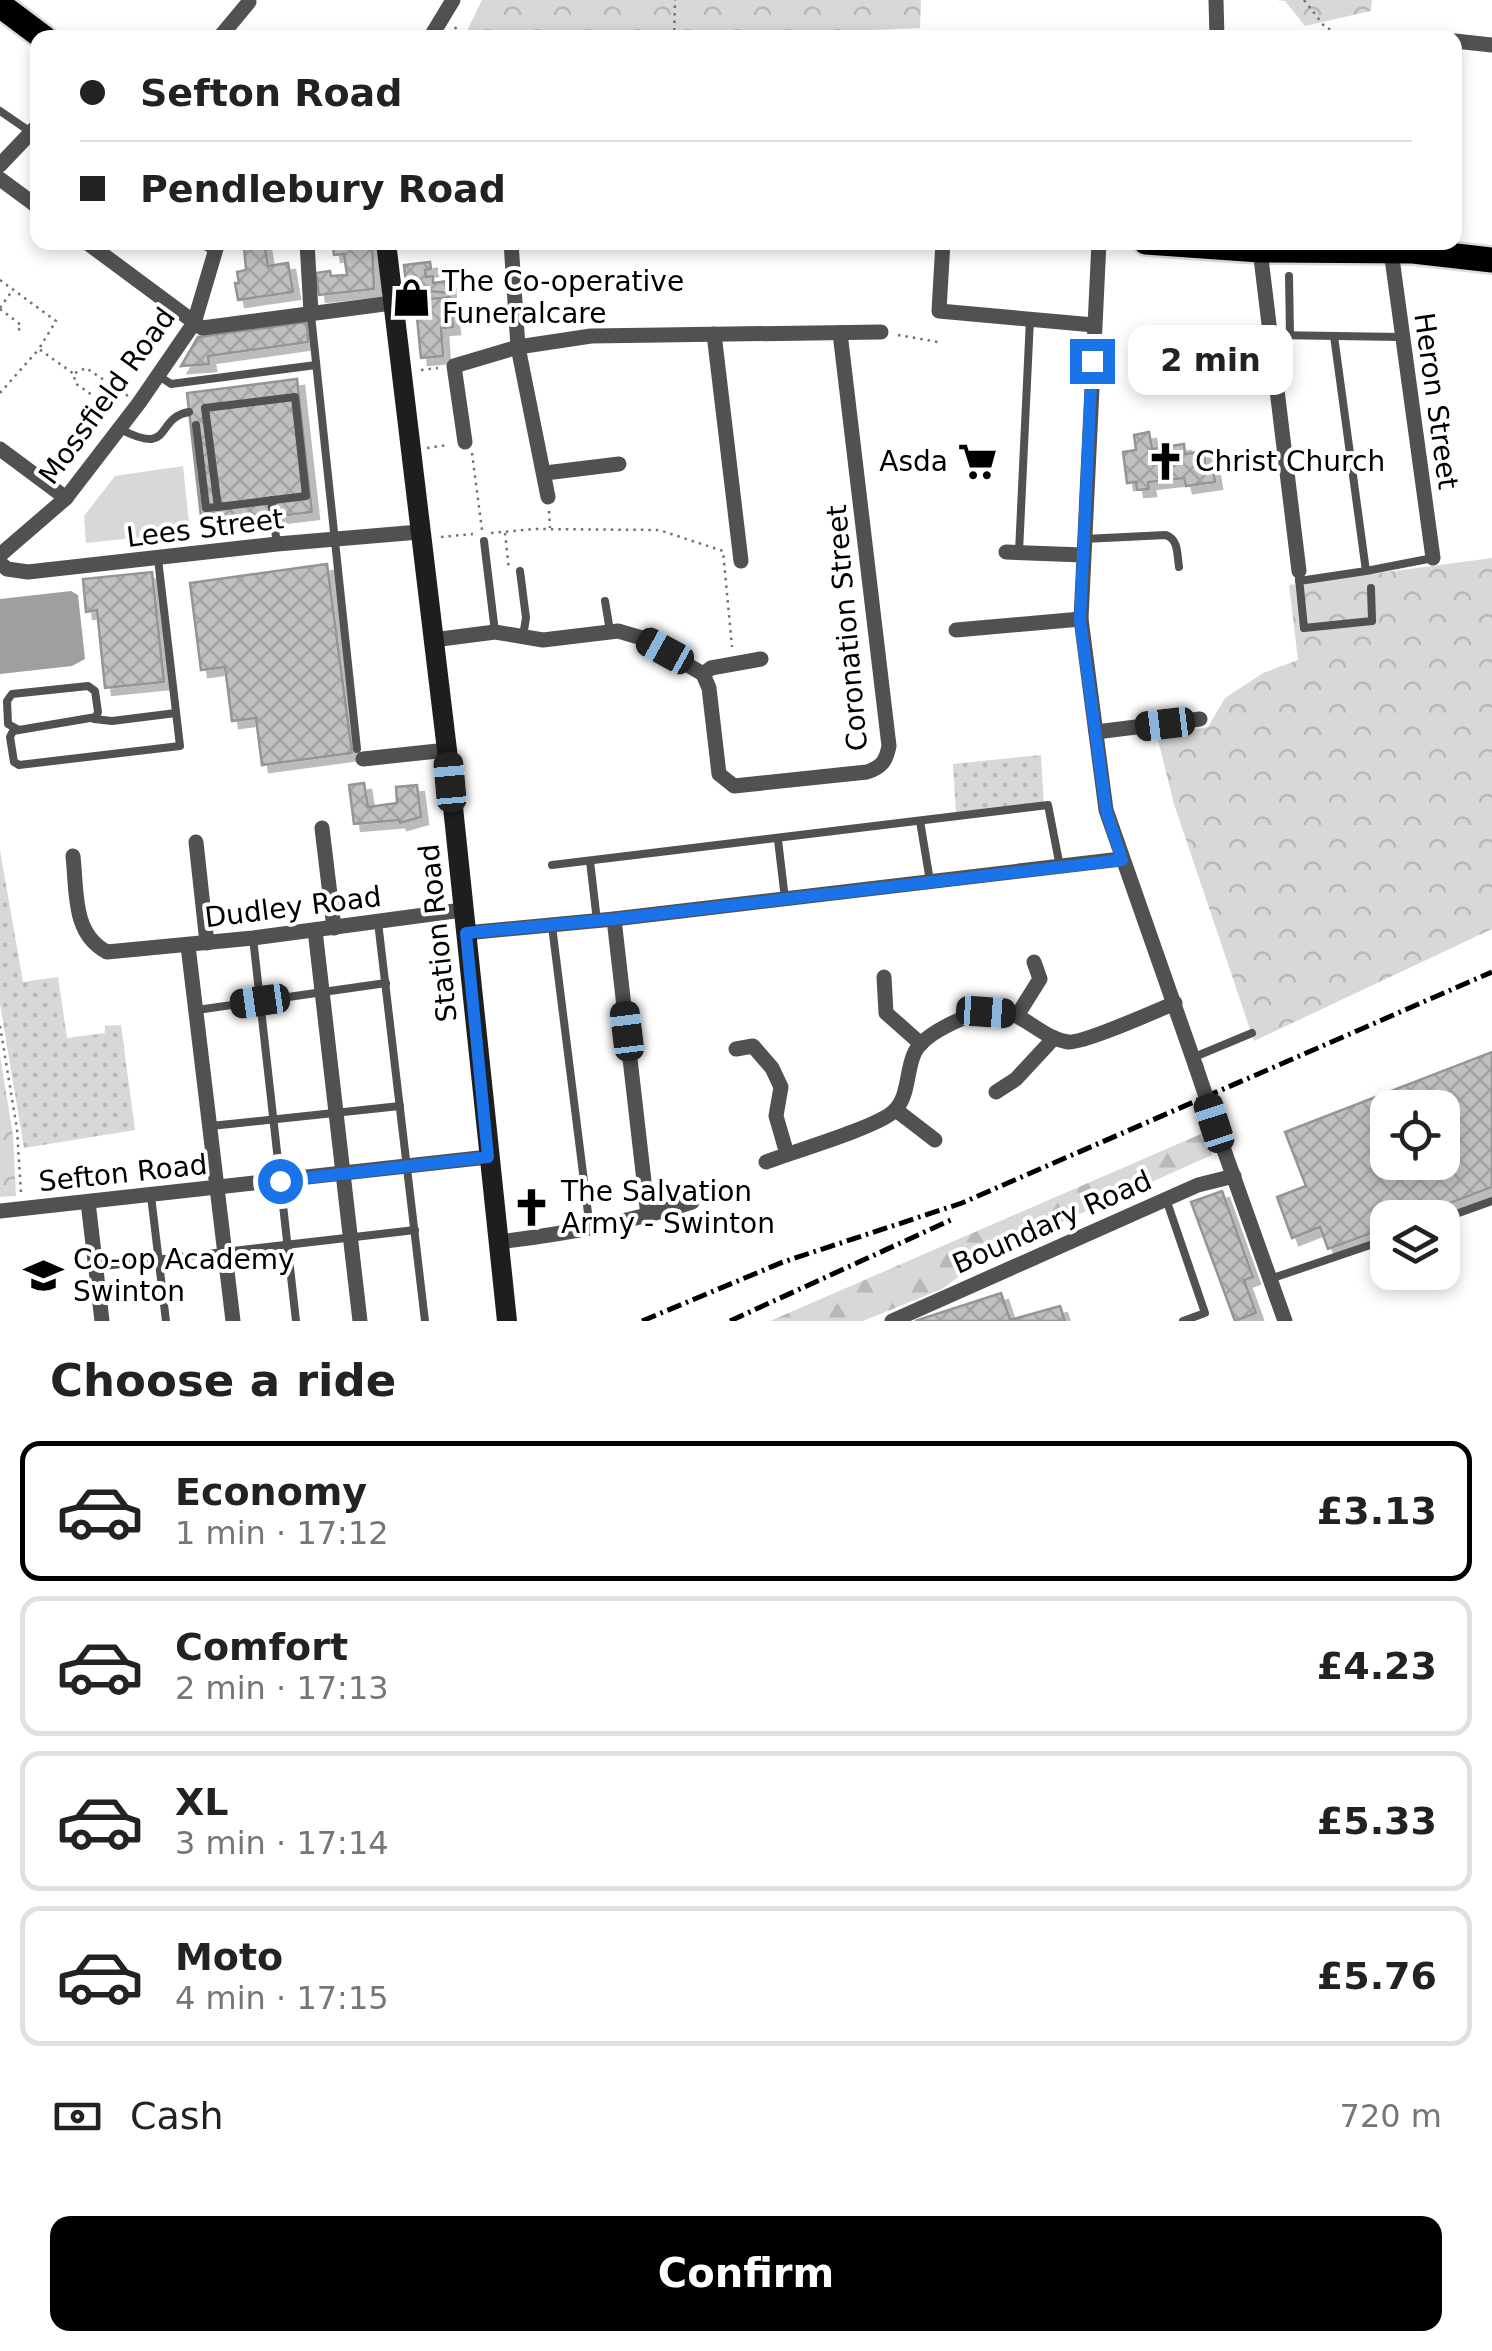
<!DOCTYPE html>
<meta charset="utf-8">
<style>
:root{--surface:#fff;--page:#f2f2f2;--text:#222;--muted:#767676;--line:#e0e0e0;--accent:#000}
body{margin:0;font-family:"DejaVu Sans",sans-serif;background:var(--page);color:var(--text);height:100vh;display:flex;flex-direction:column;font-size:38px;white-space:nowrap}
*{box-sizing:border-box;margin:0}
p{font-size:32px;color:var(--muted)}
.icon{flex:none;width:55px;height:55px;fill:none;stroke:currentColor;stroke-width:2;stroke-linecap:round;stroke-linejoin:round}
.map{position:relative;height:1321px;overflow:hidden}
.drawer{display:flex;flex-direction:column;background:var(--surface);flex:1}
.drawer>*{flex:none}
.banner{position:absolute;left:30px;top:30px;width:1432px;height:220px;border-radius:20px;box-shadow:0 5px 15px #0003;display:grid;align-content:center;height:220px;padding:0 50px;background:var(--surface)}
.controls{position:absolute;left:1370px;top:1090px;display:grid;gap:20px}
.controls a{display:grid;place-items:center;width:90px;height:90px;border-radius:20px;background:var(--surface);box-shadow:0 5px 15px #0003;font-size:50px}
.end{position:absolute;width:45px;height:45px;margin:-22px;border:12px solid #1a73e8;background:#fff;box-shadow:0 0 0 5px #fff}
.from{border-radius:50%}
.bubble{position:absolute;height:70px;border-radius:20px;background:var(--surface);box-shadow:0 5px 15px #0003;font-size:32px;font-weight:700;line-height:70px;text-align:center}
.car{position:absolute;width:30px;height:60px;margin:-30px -15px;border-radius:12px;box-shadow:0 0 8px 2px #0007;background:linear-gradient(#222 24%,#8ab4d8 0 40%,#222 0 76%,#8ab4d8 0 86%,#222 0)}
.banner b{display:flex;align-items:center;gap:35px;height:95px;font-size:38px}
.banner b+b{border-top:2px solid var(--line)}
.banner i{width:25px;height:25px;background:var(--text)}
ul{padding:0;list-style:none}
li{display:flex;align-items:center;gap:30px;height:140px;margin:0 20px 15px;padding:0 30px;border:5px solid var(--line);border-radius:20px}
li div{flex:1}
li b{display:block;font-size:38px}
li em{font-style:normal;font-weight:700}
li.current{border-color:var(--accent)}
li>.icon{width:90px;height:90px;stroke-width:1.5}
h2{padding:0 50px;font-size:45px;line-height:120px}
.pay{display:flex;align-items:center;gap:25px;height:110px;padding:0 50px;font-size:38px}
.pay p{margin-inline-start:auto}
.action{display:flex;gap:20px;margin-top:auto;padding:20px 50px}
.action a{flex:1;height:115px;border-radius:20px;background:var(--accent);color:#fff;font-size:40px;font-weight:700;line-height:115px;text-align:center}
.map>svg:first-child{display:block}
</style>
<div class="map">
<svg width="1492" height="1321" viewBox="0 0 1492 1321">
<defs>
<pattern id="forest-firs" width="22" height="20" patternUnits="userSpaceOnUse" patternTransform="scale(2.5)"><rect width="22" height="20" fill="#d8d8d8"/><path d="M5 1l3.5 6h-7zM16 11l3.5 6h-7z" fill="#b8b8b8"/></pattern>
<pattern id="park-crowns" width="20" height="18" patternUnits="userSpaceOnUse" patternTransform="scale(2.5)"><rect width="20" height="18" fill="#d8d8d8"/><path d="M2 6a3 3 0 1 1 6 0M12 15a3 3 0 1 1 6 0" fill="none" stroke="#b8b8b8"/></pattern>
<pattern id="garden-dots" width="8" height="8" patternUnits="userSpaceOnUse" patternTransform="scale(2.5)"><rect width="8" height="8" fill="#d8d8d8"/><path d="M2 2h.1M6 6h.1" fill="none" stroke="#b8b8b8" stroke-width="1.8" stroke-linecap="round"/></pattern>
<pattern id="building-cross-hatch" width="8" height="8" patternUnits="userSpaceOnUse" patternTransform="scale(2.5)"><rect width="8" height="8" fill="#c0c0c0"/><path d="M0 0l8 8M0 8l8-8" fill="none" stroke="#a3a3a3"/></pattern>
<filter id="shadow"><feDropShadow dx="7" dy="7" stdDeviation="0" flood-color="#0004"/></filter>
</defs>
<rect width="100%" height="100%" fill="#fff"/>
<path fill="#d8d8d8" d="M183 466 190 532 86 543 84 516 115 476Z"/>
<path fill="url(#forest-firs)" d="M1203 1133 1212 1155 988 1255 942 1289 863 1321H770Z"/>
<g fill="url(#park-crowns)">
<path d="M482 0H921L920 28 871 30 870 37 663 38 572 30 570 37H464Z"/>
<path d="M1276 0H1372L1371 11 1305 26 1285 1Z"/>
<path d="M1492 558V929L1254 1041 1174 804 1157 736 1208 727 1225 698 1263 673 1298 660 1289 585Z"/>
<path d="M0 1056 13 1135 16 1196 0 1197Z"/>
</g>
<g fill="url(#garden-dots)">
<path d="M1041 755 1044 808 956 814 953 764Z"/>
<path d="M0 850 23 982 58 977 67 1038 105 1033V1026L121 1025 135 1130 24 1148 0 1004Z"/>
</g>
<path fill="#9f9f9f" d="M71 591 78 595 85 659 72 666 0 674V599Z"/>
<g fill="url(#building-cross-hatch)" stroke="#959595" stroke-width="2.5" fill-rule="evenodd" filter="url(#shadow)">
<path d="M264 243 268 266 288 263 293 292 238 300 235 283H239L237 272 246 270 244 246Z"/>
<path d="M372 243 374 289 319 295 316 273 330 271 331 276 347 275 344 254 334 255 333 248Z"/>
<path d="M430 262 431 269 425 270 426 277 433 276V283L448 281 449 293 428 291 429 299 450 297 453 327 441 328 443 356 421 358 416 308 409 309 404 265Z"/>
<path d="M307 322 308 342 208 356 209 364 181 366 198 337Z"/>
<path d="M297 379 312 512 202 525 187 393Z"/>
<path d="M1149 432 1152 449 1184 444 1185 454 1204 451 1206 470 1213 469 1215 482 1186 486 1184 478 1148 482 1149 489 1137 490 1136 482 1127 483 1123 452 1136 450 1134 435Z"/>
<path d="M327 564 352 753 262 765 256 718 232 721 225 667 201 670 190 583Z"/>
<path d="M152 572 164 682 105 688 97 610 86 612 83 579Z"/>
<path d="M364 783 368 807 397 803 396 787 417 785 421 817 400 823 399 820 354 824 349 785Z"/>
<path d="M1492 1052V1187L1411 1218H1388V1227L1328 1249 1320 1227 1292 1238 1277 1197 1306 1186 1285 1132ZM1388 1108H1442V1162H1388Z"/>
<path d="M1222 1191 1253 1277 1244 1280 1256 1313 1235 1321 1191 1202Z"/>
<path d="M1001 1293 1010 1320 1060 1306 1065 1321H915Z"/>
</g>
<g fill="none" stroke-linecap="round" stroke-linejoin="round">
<defs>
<g id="primary">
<path d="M0 5 44 38"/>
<path d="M1146 242 1260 250 1413 251 1492 260"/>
</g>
</defs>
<use href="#primary" stroke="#dbdbdb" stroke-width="30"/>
<g stroke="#737373" stroke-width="2.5" stroke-dasharray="2.5 5" stroke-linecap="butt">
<path d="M1304 0 1325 27 1350 38"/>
<path d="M455 27 461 38"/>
<path d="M674 38 675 0"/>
<path d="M0 280 56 321 40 347"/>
<path d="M0 308 12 291"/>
<path d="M0 309 21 325 18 332"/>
<path d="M898 335 938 342"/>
<path d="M421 370 438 368"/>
<path d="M75 373 86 368 128 396"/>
<path d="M0 393 39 349 74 374 75 383 113 410"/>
<path d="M427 448 448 445"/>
<path d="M472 453 482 530"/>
<path d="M549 511 550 528"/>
<path d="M491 533 535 529 659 530 723 551 732 647"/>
<path d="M505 533 509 570"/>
<path d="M441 537 473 534"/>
<path d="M0 1026 17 1129 21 1193"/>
</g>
<g stroke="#515151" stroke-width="8">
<path d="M0 111 38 137"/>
<path d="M199 242 216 253"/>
<path d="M387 246 413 242"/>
<path d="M1289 276 1290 335"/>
<path d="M311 315 357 749"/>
<path d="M1271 335 1402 337"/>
<path d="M159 376 171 384 316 365"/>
<path d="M295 397 306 496 218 507 205 408Z"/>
<path d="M196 425 206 508 218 507"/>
<path d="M120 429C174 457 154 418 189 412"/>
<path d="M271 500 277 544"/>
<path d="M1084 539 1166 535C1179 540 1177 555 1179 567"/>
<path d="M484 541 495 632"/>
<path d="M1019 552 1030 319"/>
<path d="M520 571 526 618 523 636"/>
<path d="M1366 571 1433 558"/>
<path d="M1299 578 1304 628 1372 621 1371 588"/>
<path d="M1299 581 1366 571 1334 336"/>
<path d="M605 601 610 631"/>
<path d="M94 719 112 721 176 713"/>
<path d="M17 729 8 724 7 701 12 694 88 686 95 691 98 712 96 717 13 731 10 737 14 762 19 765 180 746 158 559"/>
<path d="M920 821 930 881"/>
<path d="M778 840 785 899"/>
<path d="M590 861 597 921"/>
<path d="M552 865 1048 805 1060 867"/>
<path d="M378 922 425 1321"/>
<path d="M552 926 590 1229"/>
<path d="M253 938 296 1321"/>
<path d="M197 1010 386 983"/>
<path d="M1192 1058 1252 1033"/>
<path d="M211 1126 400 1106"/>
<path d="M151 1196 166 1321"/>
<path d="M1166 1199 1205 1313 1183 1321"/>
<path d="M1442 1219 1492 1201"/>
<path d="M95 1267 415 1230"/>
<path d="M1270 1279 1388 1239"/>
</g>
<g stroke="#515151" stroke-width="15">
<path d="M1216 0 1217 38"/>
<path d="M219 38 249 2"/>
<path d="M430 38 453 0"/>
<path d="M1370 38H1392"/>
<path d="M1455 41 1492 45"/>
<path d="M0 165 38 125"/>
<path d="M0 179 38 207"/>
<path d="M86 242 202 328 392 303"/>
<path d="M307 242 311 313"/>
<path d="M511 242 518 347 548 497"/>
<path d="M943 242 939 311 1094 325"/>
<path d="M1099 242 1081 619 1106 810 1196 1067"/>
<path d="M1260 250 1299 571"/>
<path d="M1391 251 1433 558"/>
<path d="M714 334 741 561"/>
<path d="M465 442 454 366 518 347 591 336 881 332"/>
<path d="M0 449 66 498"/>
<path d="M545 473 619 464"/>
<path d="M1006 552 1083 555"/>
<path d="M0 555 66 498 139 403 194 323 218 242"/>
<path d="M0 563 7 569 28 572 277 544 419 532"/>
<path d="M956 630 1081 619"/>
<path d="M433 640 495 632 543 640 618 631 642 638 703 674"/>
<path d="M703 674 709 688 719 774 734 786 867 772C882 767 886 761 889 746L840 333"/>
<path d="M703 674 711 668 761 659"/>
<path d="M1096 732 1200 719"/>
<path d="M363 759 447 750"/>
<path d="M322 828 334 928"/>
<path d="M196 842 207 943"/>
<path d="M73 856C77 891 72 934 107 952L253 938 462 910"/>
<path d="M614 919 648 1216"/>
<path d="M315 930 360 1321"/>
<path d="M465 933 614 919 1121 859"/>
<path d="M188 946 233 1321"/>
<path d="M884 977 886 1013 921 1044"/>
<path d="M1018 1014 1040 979 1034 962"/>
<path d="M736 1049 753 1046 772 1068 781 1087 776 1116 787 1154"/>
<path d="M996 1092 1016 1079 1054 1038"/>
<path d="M896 1110 935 1140"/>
<path d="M1224 1150 1285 1321"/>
<path d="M766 1162C792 1152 878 1127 894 1111 909 1097 906 1072 914 1054 922 1034 964 1016 984 1012 1020 1004 1036 1037 1068 1042 1082 1044 1156 1011 1175 1003"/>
<path d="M88 1202 102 1321"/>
<path d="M0 1211 488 1157"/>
<path d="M498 1242C565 1234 628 1223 692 1202"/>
<path d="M892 1321 1198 1185 1234 1176"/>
</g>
<path stroke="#1e1e1e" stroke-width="20" d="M386 242 447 750 507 1321"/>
<use href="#primary" stroke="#000" stroke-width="25"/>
<g stroke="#000" stroke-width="5" stroke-dasharray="15 5 2.5 5" stroke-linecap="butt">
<path d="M642 1321 783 1262 962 1203 1492 972"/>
<path d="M730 1321 953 1219"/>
</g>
<path stroke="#515151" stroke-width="15" d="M1196 1067 1224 1150"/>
</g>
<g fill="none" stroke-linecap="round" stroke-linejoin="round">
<path stroke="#1a73e8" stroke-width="12" d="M280 1181 488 1157 466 933 614 919 1122 860 1106 810 1080 620 1092 361"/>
</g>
<defs>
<symbol id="shop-bare" viewBox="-9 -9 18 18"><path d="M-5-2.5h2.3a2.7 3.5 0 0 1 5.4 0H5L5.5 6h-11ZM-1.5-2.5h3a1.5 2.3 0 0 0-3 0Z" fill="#000" stroke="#fff" stroke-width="2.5" paint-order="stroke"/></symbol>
<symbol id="supermarket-bare" viewBox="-9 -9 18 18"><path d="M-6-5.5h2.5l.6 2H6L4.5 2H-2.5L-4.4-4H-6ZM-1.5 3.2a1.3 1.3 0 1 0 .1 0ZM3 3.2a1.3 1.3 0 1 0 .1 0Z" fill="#000" stroke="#fff" stroke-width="2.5" paint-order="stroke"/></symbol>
<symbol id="church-bare" viewBox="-9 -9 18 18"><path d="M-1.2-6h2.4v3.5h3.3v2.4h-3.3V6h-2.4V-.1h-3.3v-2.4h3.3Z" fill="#000" stroke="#fff" stroke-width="2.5" paint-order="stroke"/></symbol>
<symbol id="school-bare" viewBox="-9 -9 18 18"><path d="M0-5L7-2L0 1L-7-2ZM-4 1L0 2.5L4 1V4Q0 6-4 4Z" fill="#000" stroke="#fff" stroke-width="2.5" paint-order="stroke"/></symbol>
</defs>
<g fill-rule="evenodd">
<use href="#shop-bare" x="384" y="270" width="55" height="55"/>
<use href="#supermarket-bare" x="950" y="434" width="55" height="55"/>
<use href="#church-bare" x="1138" y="434" width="55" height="55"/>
<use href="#church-bare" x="504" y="1180" width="55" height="55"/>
<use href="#school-bare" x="16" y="1248" width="55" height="55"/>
</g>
<g text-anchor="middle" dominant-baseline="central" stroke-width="8" stroke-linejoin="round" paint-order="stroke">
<g font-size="28" fill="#000" stroke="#fff" text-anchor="start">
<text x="442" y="281">The Co-operative<tspan x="442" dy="32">Funeralcare</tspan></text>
<text x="948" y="461" text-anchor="end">Asda</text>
<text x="1195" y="461">Christ Church</text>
<text x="561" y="1191">The Salvation<tspan x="561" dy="32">Army - Swinton</tspan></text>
<text x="73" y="1259">Co-op Academy<tspan x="73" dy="32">Swinton</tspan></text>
</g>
<g font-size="28" fill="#000" stroke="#fff">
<text transform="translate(107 396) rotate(-54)">Mossfield Road</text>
<text transform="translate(1436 401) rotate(82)">Heron Street</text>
<text transform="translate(205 528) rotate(-7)">Lees Street</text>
<text transform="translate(847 628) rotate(-95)">Coronation Street</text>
<text transform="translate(293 907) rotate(-7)">Dudley Road</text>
<text transform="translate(438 933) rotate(-96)">Station Road</text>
<text transform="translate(123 1173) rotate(-6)">Sefton Road</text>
<text transform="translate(1052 1222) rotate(-24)">Boundary Road</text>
</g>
</g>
</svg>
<div class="controls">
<a><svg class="icon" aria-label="locate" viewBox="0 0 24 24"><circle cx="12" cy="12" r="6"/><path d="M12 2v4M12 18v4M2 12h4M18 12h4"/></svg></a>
<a><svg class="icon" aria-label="layers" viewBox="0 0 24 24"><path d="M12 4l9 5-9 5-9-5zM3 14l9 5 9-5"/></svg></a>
</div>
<i class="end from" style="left:280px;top:1181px"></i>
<i class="end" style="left:1092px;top:361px"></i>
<div class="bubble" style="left:1128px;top:325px;width:165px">2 min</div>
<i class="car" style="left:665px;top:651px;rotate:299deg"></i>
<i class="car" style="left:1165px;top:724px;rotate:263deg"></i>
<i class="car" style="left:450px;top:782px;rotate:355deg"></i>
<i class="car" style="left:260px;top:1001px;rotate:262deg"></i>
<i class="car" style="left:986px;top:1012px;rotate:94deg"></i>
<i class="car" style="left:627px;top:1031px;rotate:353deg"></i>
<i class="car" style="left:1214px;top:1123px;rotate:342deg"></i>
<div class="banner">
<b><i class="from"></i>Sefton Road</b>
<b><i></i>Pendlebury Road</b>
</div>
</div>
<section class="drawer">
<h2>Choose a ride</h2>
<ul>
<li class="current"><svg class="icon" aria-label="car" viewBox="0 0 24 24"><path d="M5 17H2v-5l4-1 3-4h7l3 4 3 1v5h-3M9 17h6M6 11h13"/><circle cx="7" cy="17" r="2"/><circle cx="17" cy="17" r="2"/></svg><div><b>Economy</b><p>1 min · 17:12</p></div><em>£3.13</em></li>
<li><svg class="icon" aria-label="car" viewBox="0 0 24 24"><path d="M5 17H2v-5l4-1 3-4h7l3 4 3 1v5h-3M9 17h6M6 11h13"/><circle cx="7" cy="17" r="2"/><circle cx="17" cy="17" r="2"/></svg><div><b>Comfort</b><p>2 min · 17:13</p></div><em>£4.23</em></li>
<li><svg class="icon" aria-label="car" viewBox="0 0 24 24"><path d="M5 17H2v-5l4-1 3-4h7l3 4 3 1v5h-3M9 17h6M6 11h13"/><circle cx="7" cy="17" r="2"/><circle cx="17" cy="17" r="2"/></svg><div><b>XL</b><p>3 min · 17:14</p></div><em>£5.33</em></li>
<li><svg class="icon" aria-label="car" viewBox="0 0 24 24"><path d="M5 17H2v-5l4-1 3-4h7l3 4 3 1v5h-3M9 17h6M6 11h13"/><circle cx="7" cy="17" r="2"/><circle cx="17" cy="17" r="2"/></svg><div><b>Moto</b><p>4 min · 17:15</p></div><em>£5.76</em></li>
</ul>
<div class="pay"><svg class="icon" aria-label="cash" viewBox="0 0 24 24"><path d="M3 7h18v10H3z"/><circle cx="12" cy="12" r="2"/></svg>Cash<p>720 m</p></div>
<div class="action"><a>Confirm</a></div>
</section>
